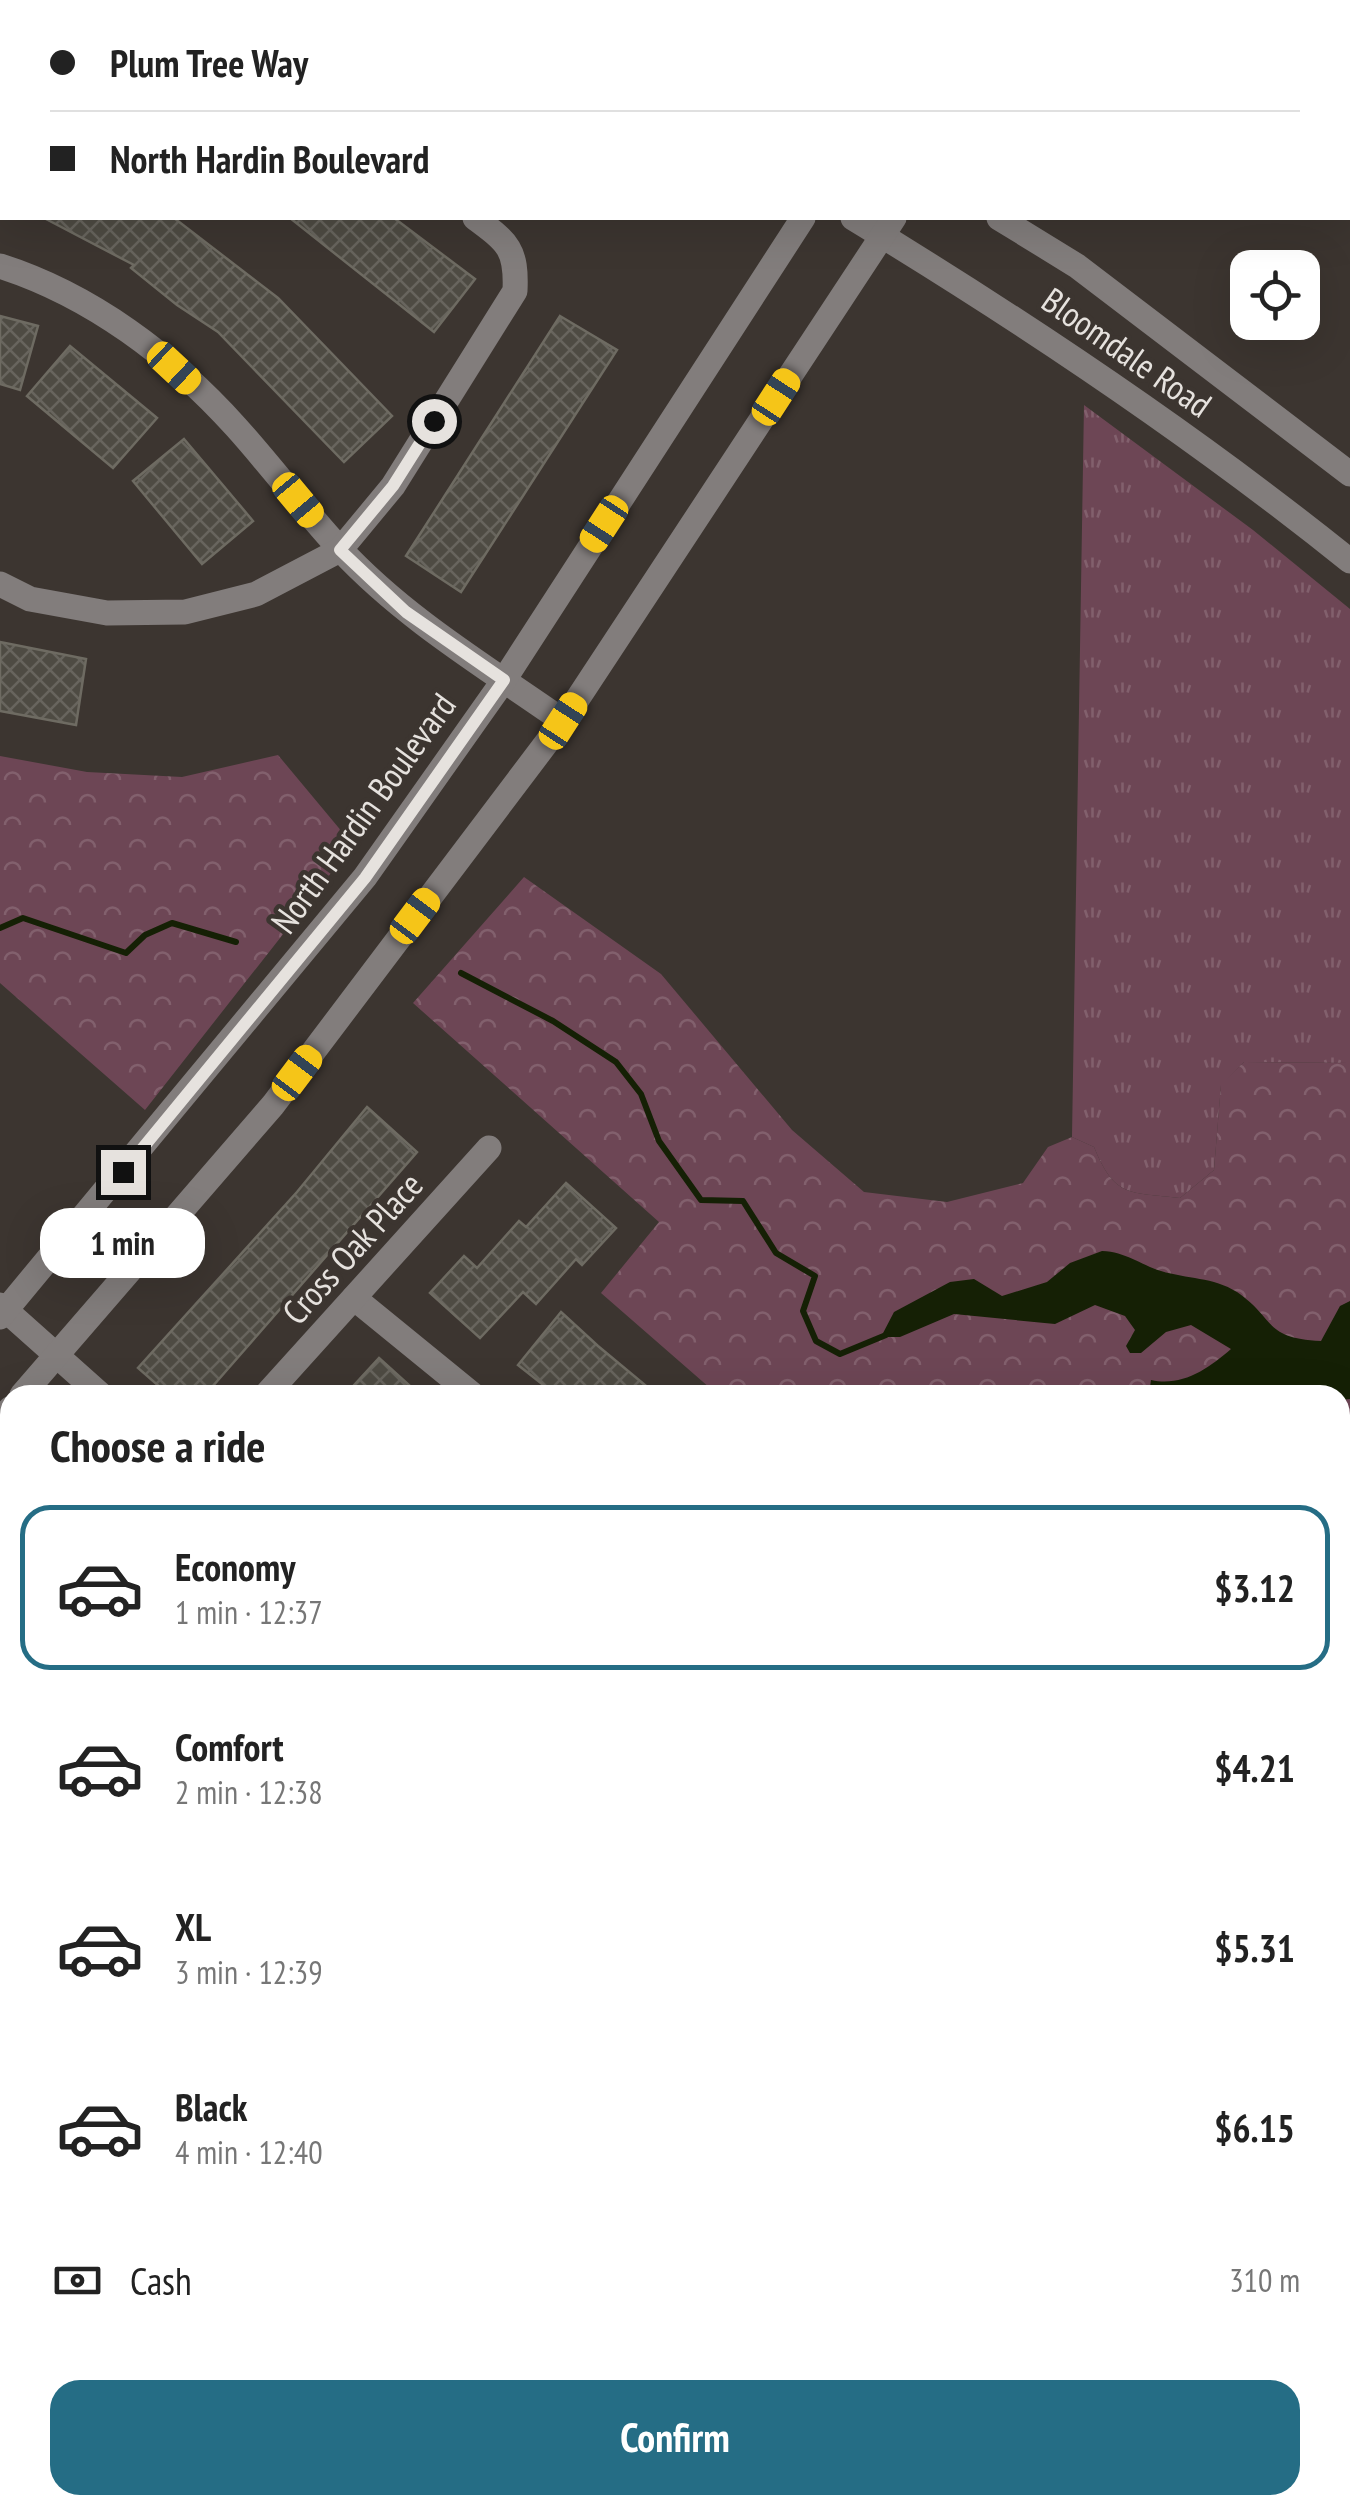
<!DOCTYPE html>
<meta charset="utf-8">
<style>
:root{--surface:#fff;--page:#f2f2f2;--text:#222;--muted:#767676;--line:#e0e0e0;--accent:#256d85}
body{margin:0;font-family:"PT Sans Narrow",sans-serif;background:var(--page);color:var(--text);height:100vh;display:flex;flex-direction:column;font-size:38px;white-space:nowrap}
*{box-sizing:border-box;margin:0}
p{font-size:32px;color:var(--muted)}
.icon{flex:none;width:55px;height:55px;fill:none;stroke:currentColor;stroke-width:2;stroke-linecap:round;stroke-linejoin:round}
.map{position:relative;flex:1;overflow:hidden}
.panel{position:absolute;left:0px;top:1385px;width:1350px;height:1130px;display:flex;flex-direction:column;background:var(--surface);border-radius:30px 30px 0 0;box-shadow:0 10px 40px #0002}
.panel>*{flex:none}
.banner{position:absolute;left:0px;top:0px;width:1350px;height:220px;box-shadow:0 10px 40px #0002;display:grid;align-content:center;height:220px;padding:0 50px;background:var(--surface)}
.fabs{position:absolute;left:1230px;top:250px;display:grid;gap:20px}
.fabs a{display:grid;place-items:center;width:90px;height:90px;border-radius:20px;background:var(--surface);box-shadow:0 10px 40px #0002;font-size:50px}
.end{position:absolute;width:45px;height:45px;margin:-22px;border:12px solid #e6e2de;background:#111;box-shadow:0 0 0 5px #111}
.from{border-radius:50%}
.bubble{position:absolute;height:70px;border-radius:30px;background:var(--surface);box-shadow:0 10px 40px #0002;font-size:32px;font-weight:800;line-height:70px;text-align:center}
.car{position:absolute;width:30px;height:60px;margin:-30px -15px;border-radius:12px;box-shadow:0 0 8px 2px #0007;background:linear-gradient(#f5c518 24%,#345 0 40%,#f5c518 0 76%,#345 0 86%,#f5c518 0)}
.banner b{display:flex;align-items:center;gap:35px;height:95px;font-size:38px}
.banner b+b{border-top:2px solid var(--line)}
.banner i{width:25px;height:25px;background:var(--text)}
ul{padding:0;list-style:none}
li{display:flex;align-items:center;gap:30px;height:165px;margin:0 20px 15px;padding:0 30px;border:5px solid transparent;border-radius:30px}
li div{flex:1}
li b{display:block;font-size:38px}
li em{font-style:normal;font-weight:800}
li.current{border-color:var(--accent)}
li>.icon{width:90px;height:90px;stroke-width:1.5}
h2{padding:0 50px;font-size:45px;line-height:120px}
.pay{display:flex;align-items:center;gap:25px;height:110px;padding:0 50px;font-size:38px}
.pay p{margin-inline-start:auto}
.button{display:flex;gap:20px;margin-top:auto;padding:20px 50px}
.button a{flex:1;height:115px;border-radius:30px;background:var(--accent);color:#fff;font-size:40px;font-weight:800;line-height:115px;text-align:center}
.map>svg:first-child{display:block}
</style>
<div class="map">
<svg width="1350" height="2515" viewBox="0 0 1350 2515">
<defs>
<pattern id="grass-tufts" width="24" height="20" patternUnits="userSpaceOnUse" patternTransform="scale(2.5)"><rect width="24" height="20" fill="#6d4655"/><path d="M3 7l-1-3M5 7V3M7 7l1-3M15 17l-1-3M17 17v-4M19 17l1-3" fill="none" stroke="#82606d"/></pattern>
<pattern id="forest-crowns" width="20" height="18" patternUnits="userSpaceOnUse" patternTransform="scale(2.5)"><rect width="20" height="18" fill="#6d4655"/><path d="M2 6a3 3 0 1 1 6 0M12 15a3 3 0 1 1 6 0" fill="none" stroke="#82606d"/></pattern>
<pattern id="building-cross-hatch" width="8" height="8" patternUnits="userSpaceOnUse" patternTransform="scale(2.5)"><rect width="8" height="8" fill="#4e4b43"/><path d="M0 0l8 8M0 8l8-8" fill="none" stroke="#68655e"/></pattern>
</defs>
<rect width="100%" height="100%" fill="#3c3530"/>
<g fill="url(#grass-tufts)">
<path d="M1084 405 1253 530 1350 609V1063L1244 1062 1221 1085 1214 1170 1180 1198C1129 1192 1115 1198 1094 1147L1072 1137Z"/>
<path d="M1340 1849 1350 1853V2037H1340Z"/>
<path d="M0 1925H10V2039L0 2040Z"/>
</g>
<g fill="url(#forest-crowns)">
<path d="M278 755 353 845 145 1110 0 983V756L87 772 182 777Z"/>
<path d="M524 877 661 974 792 1130 864 1192 947 1202 1023 1183 1048 1147 1072 1137 1094 1147C1115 1198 1129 1192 1180 1198L1214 1170 1221 1084 1244 1062 1350 1063V1853L1340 1849V1395H718L601 1293 659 1222 413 1003Z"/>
<path d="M10 2039V2220L0 2229V2040Z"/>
<path d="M293 2505H438L436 2515H288Z"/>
</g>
<path fill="#152005" d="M1102 1251C1126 1252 1139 1264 1161 1271 1187 1279 1213 1277 1237 1292 1276 1319 1263 1338 1321 1341L1340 1306 1350 1301V1399L1340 1400V1395H1149L1151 1380C1182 1387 1208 1369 1231 1349L1191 1325 1166 1332 1141 1353H1130L1126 1346 1135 1330 1125 1316 1095 1305 1055 1324 954 1314 900 1337H881L894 1312 950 1282 974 1279 1002 1296 1047 1282 1070 1263Z"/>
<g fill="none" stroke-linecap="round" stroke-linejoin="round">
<g stroke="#152005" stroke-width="6">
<path d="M0 928 23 918 126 953 145 935 172 923 236 942"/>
<path d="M461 973 553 1021 616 1062 641 1094 659 1141 701 1200 743 1201 776 1253 815 1276 803 1311 816 1341 840 1354 886 1335"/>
<path d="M0 2196 10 2182"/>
<path d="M336 2515 343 2505"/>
</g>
</g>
<g fill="url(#building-cross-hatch)" stroke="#6e6b62" stroke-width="2.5">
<path d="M44 218H174L278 298 392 416 344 462 218 332 177 305 131 268 134 265Z"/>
<path d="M290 218H394L475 279 434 332Z"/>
<path d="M0 316 38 326 20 390 0 384Z"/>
<path d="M560 316 617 350 461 592 406 556Z"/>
<path d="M70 346 157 418 113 468 27 396Z"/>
<path d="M184 439 253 521 202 564 133 481Z"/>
<path d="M0 642 86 659 76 725 0 711Z"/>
<path d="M367 1107 417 1152 205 1395H169L138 1368 297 1192Z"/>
<path d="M566 1183 616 1228 582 1265 576 1259 536 1304 523 1292 480 1338 430 1293 464 1256 477 1268 519 1221 526 1227Z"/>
<path d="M561 1312 598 1346 657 1395H556L518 1365Z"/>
<path d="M379 1358 420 1395H345Z"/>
</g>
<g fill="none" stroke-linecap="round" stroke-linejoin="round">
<g stroke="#827d7c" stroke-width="25">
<path d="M228 0 231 2"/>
<path d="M644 0 647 2"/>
<path d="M934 2 936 0"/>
<path d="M1023 2 1025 0"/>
<path d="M853 218C1026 323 1192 434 1350 561"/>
<path d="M999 218 1077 266 1350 474"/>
<path d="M0 266C91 295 172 356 236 427 272 467 304 510 340 549 404 618 486 667 563 721"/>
<path d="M0 584 30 599 107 613 185 612 256 594 340 550 393 486 515 291C517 248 507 242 475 218"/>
<path d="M354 1298 473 1395"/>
<path d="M0 1305 101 1395"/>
<path d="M0 1317 365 877 504 680 803 218"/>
<path d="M22 1395 273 1105 563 721 894 218"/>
<path d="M266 1395 489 1148"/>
<path d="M0 1421 10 1409"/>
<path d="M0 1657 10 1666"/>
<path d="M0 1705 10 1693"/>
<path d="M1340 2173H1350"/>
<path d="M1340 2447 1350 2448"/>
<path d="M0 2501 10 2495"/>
<path d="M583 2505 584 2515"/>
</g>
</g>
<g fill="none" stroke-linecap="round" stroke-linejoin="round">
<path stroke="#e6e2de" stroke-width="12" d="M123 1172 365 878 504 680 406 612 340 550 393 486 434 421"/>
</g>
<g text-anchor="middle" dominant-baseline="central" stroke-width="9" stroke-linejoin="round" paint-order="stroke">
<g font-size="35" fill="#e6e2de" stroke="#3c3530">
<text transform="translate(1127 352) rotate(35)">Bloomdale Road</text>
<text transform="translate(363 813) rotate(-54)">North Hardin Boulevard</text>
<text transform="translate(352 1248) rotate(-48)">Cross Oak Place</text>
</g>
</g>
</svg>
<div class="fabs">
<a><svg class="icon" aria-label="locate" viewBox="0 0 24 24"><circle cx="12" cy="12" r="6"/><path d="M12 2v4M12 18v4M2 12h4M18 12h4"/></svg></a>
</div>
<i class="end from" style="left:434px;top:421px"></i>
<i class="end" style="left:123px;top:1172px"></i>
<div class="bubble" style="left:40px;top:1208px;width:165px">1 min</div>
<i class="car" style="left:174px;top:368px;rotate:133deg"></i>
<i class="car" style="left:776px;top:397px;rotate:33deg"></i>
<i class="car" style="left:298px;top:500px;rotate:140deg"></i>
<i class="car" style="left:604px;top:524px;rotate:213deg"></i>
<i class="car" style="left:563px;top:721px;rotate:33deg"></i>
<i class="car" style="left:415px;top:916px;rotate:37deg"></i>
<i class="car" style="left:297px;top:1073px;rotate:37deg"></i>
<div class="banner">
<b><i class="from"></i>Plum Tree Way</b>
<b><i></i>North Hardin Boulevard</b>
</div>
<section class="panel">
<h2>Choose a ride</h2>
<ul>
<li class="current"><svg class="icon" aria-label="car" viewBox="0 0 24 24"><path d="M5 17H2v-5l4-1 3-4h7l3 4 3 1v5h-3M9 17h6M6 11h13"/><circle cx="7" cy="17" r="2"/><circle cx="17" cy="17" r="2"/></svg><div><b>Economy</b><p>1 min · 12:37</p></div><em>$3.12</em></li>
<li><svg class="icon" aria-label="car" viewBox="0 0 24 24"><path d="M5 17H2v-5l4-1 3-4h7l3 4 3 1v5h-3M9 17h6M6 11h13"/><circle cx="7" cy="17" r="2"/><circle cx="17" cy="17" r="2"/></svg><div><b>Comfort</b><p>2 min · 12:38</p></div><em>$4.21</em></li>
<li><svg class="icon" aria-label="car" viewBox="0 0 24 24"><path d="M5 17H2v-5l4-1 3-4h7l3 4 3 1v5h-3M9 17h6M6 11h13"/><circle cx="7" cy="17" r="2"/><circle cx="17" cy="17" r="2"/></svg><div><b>XL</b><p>3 min · 12:39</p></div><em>$5.31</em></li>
<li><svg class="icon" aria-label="car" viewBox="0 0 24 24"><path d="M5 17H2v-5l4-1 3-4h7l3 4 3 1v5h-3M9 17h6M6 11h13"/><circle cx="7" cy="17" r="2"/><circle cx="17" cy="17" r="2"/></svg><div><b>Black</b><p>4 min · 12:40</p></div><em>$6.15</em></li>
</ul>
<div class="pay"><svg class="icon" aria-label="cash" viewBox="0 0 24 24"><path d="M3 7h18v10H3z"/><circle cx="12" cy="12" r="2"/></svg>Cash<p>310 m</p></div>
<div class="button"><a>Confirm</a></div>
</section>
</div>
